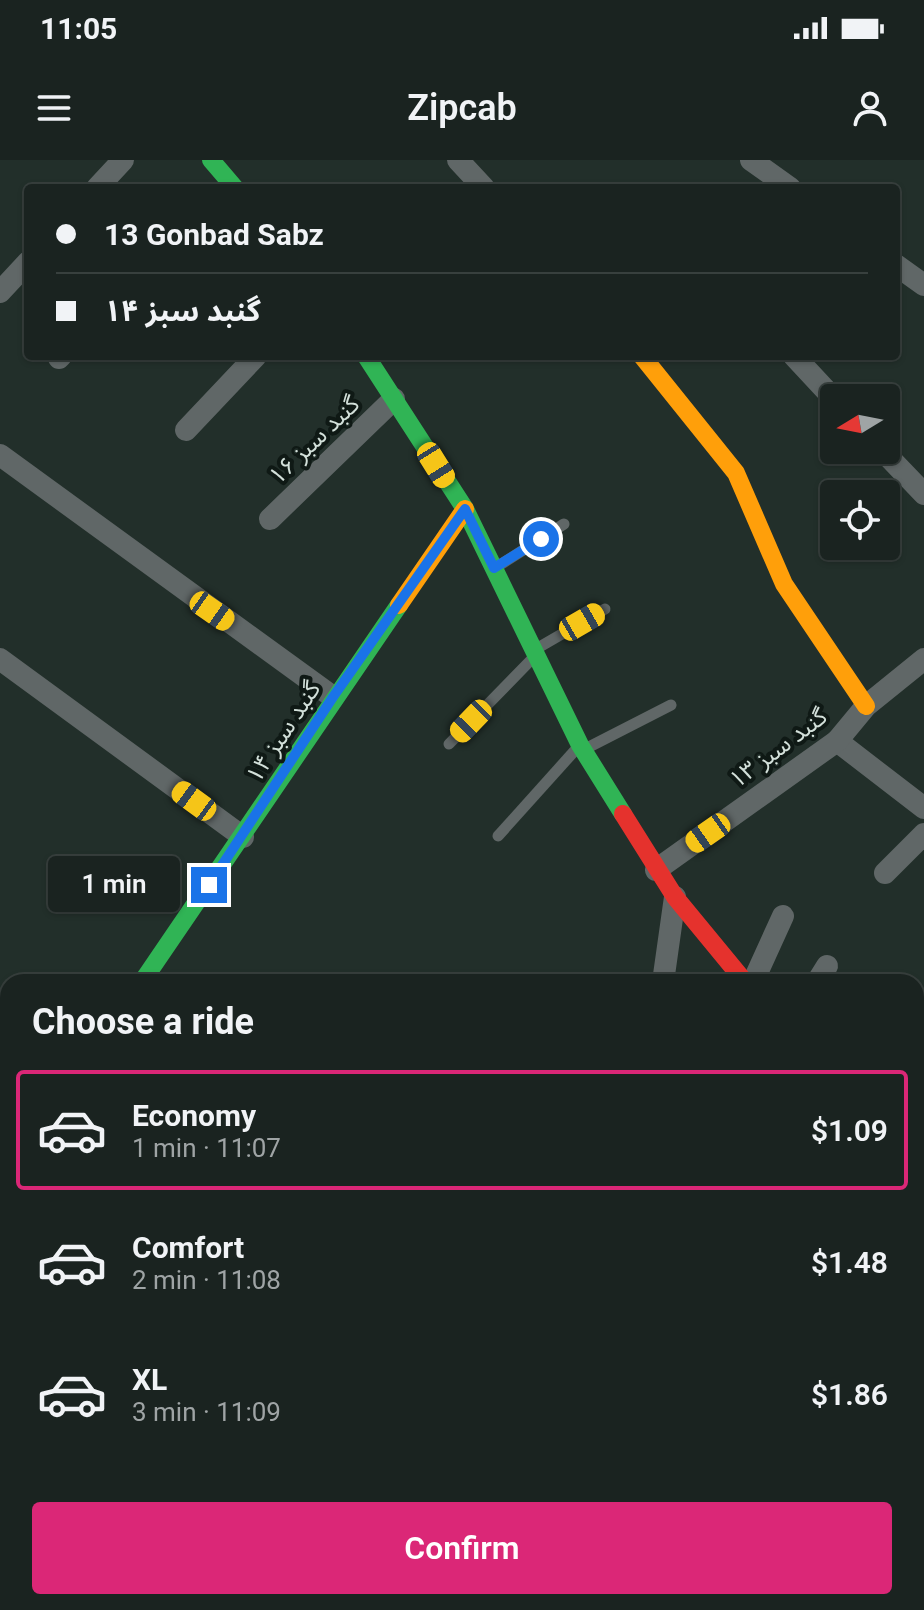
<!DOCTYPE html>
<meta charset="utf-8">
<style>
:root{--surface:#1a2320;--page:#272f2d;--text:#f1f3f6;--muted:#9fa4a5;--line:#38403e;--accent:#db2777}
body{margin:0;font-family:Roboto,"Noto Sans Arabic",sans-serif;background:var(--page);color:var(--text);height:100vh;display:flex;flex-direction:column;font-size:30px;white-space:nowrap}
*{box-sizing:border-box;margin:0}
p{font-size:26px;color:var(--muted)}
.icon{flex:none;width:44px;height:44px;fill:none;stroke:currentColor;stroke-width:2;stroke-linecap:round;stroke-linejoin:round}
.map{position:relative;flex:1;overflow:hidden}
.panel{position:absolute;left:0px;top:814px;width:924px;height:636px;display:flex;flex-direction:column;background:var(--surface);border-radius:24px 24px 0 0;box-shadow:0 2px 6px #0004,0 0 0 2px var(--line)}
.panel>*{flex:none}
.guide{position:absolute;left:24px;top:24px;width:876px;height:176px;border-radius:8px;box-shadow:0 2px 6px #0004,0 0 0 2px var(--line);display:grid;align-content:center;height:176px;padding:0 32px;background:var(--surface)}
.needle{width:52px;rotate:260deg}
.buttons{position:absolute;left:820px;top:224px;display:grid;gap:16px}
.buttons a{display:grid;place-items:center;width:80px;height:80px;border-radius:8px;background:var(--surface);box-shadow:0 2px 6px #0004,0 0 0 2px var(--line);font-size:40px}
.end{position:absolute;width:36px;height:36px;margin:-18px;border:10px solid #1a73e8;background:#fff;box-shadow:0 0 0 4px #fff}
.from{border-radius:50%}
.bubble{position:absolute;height:56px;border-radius:8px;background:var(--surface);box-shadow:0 2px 6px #0004,0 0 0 2px var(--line);font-size:26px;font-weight:600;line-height:56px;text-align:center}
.car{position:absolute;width:24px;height:48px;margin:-24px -12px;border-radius:10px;box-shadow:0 0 6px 2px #0007;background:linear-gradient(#f5c518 24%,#345 0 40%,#f5c518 0 76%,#345 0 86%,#f5c518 0)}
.guide b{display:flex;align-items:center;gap:28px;height:76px;font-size:30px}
.guide b+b{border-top:2px solid var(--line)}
.guide i{width:20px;height:20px;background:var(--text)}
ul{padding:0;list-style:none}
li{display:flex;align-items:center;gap:24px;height:120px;margin:0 16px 12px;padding:0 16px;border:4px solid transparent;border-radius:8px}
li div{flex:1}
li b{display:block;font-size:30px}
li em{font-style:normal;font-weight:600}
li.active{border-color:var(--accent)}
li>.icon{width:72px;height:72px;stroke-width:1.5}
h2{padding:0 32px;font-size:36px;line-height:96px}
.primary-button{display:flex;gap:16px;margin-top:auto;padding:16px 32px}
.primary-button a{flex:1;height:92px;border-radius:8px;background:var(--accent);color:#fff;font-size:32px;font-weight:600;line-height:92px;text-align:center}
.status{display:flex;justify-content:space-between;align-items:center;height:56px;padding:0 40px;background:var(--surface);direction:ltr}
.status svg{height:22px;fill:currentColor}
header{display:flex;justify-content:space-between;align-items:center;height:104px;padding:0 32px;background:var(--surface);font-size:36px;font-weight:600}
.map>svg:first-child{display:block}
</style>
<div class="status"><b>11:05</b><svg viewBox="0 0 49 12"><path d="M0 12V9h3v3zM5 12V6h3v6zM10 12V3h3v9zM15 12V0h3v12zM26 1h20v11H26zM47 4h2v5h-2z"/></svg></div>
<header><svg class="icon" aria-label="menu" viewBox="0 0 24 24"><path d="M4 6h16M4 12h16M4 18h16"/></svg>Zipcab<svg class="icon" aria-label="person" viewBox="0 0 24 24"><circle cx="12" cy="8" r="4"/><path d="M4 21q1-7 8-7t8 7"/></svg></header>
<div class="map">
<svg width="924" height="1450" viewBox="0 0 924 1450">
<rect width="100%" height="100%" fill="#222f2a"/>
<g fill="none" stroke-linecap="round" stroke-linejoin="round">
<g stroke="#3c5b6b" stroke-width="26">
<path d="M0 1257 8 1261"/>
<path d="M338 1442 353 1450"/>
</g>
<g stroke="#606767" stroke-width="11">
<path d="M495 408 564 364"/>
<path d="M536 489 605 449"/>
<path d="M449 584 532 499"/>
<path d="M587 588 671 545"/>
<path d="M498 676 578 587"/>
</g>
<g stroke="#606767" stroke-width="22">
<path d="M458 0 484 28"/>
<path d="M751 0 790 28"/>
<path d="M97 28 123 0"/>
<path d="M896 105 924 125"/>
<path d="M0 132 28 102"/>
<path d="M794 196 834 239"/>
<path d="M59 198 61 196"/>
<path d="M186 270 256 196"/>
<path d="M882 290 924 334"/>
<path d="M0 295 333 537"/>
<path d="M270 359 394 239"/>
<path d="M0 499 243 677"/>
<path d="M837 581 924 648"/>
<path d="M656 710 837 581 866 546 924 499"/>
<path d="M885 713 924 674"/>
<path d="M663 822 675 737"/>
<path d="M753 822 783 756"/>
<path d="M817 822 827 806"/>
<path d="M0 963 8 967"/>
<path d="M916 1138 924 1122"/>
<path d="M11 1450 15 1442"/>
<path d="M470 1450 473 1442"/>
<path d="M759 1450 763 1442"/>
</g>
<g stroke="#30b455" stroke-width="18">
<path d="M211 0 235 28"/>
<path d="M366 196 465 349 580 585 623 654"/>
<path d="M142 822 399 445"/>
<path d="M0 1223 8 1227"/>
<path d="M0 1300 8 1304"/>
<path d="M263 1442 277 1450"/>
<path d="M411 1442 426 1450"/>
</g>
<g stroke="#ff9f0a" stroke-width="18">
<path d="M642 196 736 313 784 424 866 546"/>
<path d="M399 445 465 349"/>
<path d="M916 940 924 945"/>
</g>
<path stroke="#e5322d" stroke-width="18" d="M623 654 675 737 745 822"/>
</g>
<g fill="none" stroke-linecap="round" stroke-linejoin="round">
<path stroke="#1a73e8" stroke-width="10" d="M209 725 333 537 465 349 494 408 541 379"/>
</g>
<g text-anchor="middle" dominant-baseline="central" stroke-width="8" stroke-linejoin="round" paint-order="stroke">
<g font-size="24" fill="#d3e0da" stroke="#0f1915">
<text transform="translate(314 280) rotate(-44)">گنبد سبز ۱۶</text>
<text transform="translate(283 572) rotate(-57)">گنبد سبز ۱۴</text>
<text transform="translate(778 588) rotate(-37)">گنبد سبز ۱۳</text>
</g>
</g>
</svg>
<div class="buttons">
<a><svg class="needle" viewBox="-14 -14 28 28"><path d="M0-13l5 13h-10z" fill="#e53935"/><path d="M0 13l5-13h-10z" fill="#9fa4a5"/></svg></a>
<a><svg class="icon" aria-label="locate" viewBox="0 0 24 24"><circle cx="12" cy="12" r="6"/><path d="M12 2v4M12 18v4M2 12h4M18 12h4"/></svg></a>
</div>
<i class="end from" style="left:541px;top:379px"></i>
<i class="end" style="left:209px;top:725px"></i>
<div class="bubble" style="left:48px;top:696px;width:132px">1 min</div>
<i class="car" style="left:436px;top:305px;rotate:148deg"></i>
<i class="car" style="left:212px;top:451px;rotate:125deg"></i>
<i class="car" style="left:582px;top:462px;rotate:60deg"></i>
<i class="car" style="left:471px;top:561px;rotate:224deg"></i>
<i class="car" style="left:194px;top:641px;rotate:306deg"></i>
<i class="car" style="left:708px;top:673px;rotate:235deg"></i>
<div class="guide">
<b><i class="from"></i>13 Gonbad Sabz</b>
<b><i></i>گنبد سبز ۱۴</b>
</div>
<section class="panel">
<h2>Choose a ride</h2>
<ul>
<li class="active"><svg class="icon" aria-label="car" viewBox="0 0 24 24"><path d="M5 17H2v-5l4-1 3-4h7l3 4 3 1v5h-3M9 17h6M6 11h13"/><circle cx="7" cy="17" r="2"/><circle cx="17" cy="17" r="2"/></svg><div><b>Economy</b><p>1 min · 11:07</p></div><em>$1.09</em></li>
<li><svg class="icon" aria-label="car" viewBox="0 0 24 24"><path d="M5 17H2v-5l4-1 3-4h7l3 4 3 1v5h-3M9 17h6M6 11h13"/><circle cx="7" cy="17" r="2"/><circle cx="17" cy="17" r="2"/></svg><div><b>Comfort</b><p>2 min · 11:08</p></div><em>$1.48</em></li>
<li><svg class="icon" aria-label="car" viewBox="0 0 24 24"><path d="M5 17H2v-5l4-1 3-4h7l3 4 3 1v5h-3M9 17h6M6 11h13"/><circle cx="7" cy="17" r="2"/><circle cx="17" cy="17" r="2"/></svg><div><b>XL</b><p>3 min · 11:09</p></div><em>$1.86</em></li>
</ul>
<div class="primary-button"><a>Confirm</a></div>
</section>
</div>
